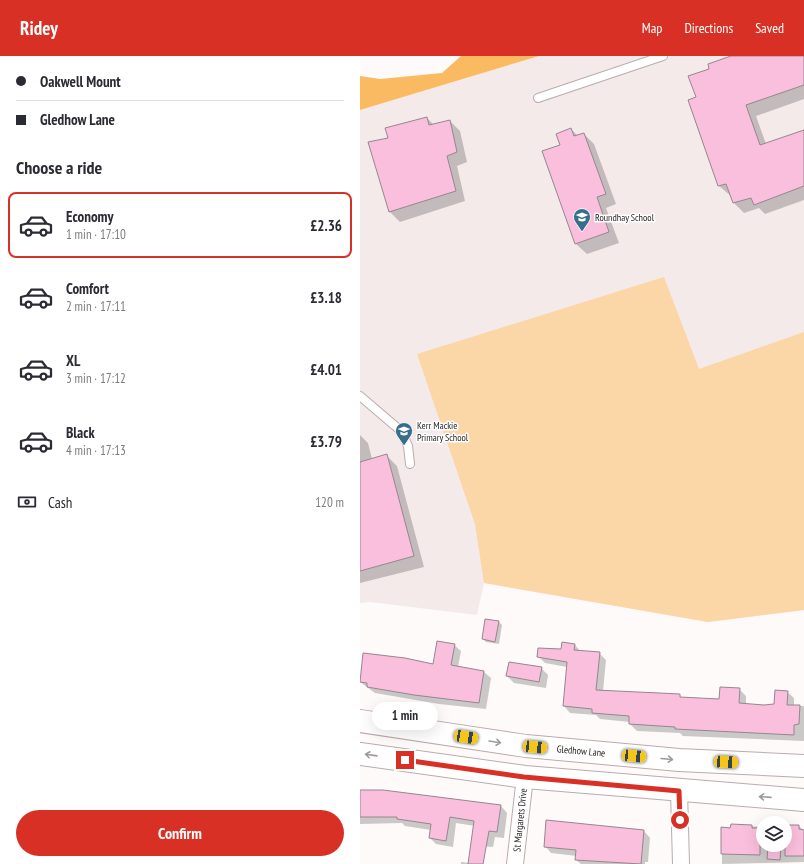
<!DOCTYPE html>
<meta charset="utf-8">
<style>
:root{--surface:#fff;--page:#f2f2f3;--text:#2b2b33;--muted:#7c7c81;--line:#e1e1e2;--accent:#d93025}
body{margin:0;font-family:"PT Sans Narrow",sans-serif;background:var(--page);color:var(--text);height:100vh;display:flex;flex-direction:column;font-size:15px;white-space:nowrap}
*{box-sizing:border-box;margin:0}
p{font-size:13px;color:var(--muted)}
.icon{flex:none;width:22px;height:22px;fill:none;stroke:currentColor;stroke-width:2;stroke-linecap:round;stroke-linejoin:round}
.map{position:relative;flex:1;overflow:hidden}
.side{display:flex;flex-direction:column;background:var(--surface);width:360px}
.side>*{flex:none}
.top-card{display:grid;align-content:center;height:88px;padding:0 16px;background:var(--surface)}
.tools{position:absolute;left:396px;top:760px;display:grid;gap:8px}
.tools a{display:grid;place-items:center;width:36px;height:36px;border-radius:50%;background:var(--surface);box-shadow:0 4px 16px #0002;font-size:20px}
.end{position:absolute;width:18px;height:18px;margin:-9px;border:5px solid #d93025;background:#fff;box-shadow:0 0 0 2px #fff}
.from{border-radius:50%}
.bubble{position:absolute;height:28px;border-radius:14px;background:var(--surface);box-shadow:0 4px 16px #0002;font-size:13px;font-weight:800;line-height:28px;text-align:center}
.car{position:absolute;width:12px;height:24px;margin:-12px -6px;border-radius:5px;box-shadow:0 0 3px 1px #0007;background:linear-gradient(#f5c518 24%,#345 0 40%,#f5c518 0 76%,#345 0 86%,#f5c518 0)}
.top-card b{display:flex;align-items:center;gap:14px;height:38px;font-size:15px}
.top-card b+b{border-top:1px solid var(--line)}
.top-card i{width:10px;height:10px;background:var(--text)}
ul{padding:0;list-style:none}
li{display:flex;align-items:center;gap:12px;height:66px;margin:0 8px 6px;padding:0 8px;border:2px solid transparent;border-radius:8px}
li div{flex:1}
li b{display:block;font-size:15px}
li em{font-style:normal;font-weight:800}
li.active{border-color:var(--accent)}
li>.icon{width:36px;height:36px;stroke-width:1.5}
h2{padding:0 16px;font-size:18px;line-height:48px}
.pay{display:flex;align-items:center;gap:10px;height:44px;padding:0 16px;font-size:15px}
.pay p{margin-inline-start:auto}
.action{display:flex;gap:8px;margin-top:auto;padding:8px 16px}
.action a{flex:1;height:46px;border-radius:24px;background:var(--accent);color:#fff;font-size:16px;font-weight:800;line-height:46px;text-align:center}
header{display:flex;align-items:center;gap:24px;box-sizing:border-box;height:56px;padding:0 20px;background:var(--accent);color:#fff}
header strong{font-size:19px}
nav{display:flex;gap:22px;margin-inline-start:auto;font-size:14px}
main{display:flex;flex:1;min-height:0}
.map>svg:first-child{display:block}
</style>
<header>
<strong>Ridey</strong>
<nav><a>Map</a><a>Directions</a><a>Saved</a></nav>
</header>
<main>
<section class="side">
<div class="top-card">
<b><i class="from"></i>Oakwell Mount</b>
<b><i></i>Gledhow Lane</b>
</div>
<h2>Choose a ride</h2>
<ul>
<li class="active"><svg class="icon" aria-label="car" viewBox="0 0 24 24"><path d="M5 17H2v-5l4-1 3-4h7l3 4 3 1v5h-3M9 17h6M6 11h13"/><circle cx="7" cy="17" r="2"/><circle cx="17" cy="17" r="2"/></svg><div><b>Economy</b><p>1 min · 17:10</p></div><em>£2.36</em></li>
<li><svg class="icon" aria-label="car" viewBox="0 0 24 24"><path d="M5 17H2v-5l4-1 3-4h7l3 4 3 1v5h-3M9 17h6M6 11h13"/><circle cx="7" cy="17" r="2"/><circle cx="17" cy="17" r="2"/></svg><div><b>Comfort</b><p>2 min · 17:11</p></div><em>£3.18</em></li>
<li><svg class="icon" aria-label="car" viewBox="0 0 24 24"><path d="M5 17H2v-5l4-1 3-4h7l3 4 3 1v5h-3M9 17h6M6 11h13"/><circle cx="7" cy="17" r="2"/><circle cx="17" cy="17" r="2"/></svg><div><b>XL</b><p>3 min · 17:12</p></div><em>£4.01</em></li>
<li><svg class="icon" aria-label="car" viewBox="0 0 24 24"><path d="M5 17H2v-5l4-1 3-4h7l3 4 3 1v5h-3M9 17h6M6 11h13"/><circle cx="7" cy="17" r="2"/><circle cx="17" cy="17" r="2"/></svg><div><b>Black</b><p>4 min · 17:13</p></div><em>£3.79</em></li>
</ul>
<div class="pay"><svg class="icon" aria-label="cash" viewBox="0 0 24 24"><path d="M3 7h18v10H3z"/><circle cx="12" cy="12" r="2"/></svg>Cash<p>120 m</p></div>
<div class="action"><a>Confirm</a></div>
</section>
<div class="map">
<svg width="444" height="808" viewBox="0 0 444 808">
<rect width="100%" height="100%" fill="#fefafa"/>
<path fill="#f4eaea" d="M179 0H444V554L348 566 124 527 117 559 10 546 0 547V54Z"/>
<path fill="#fbd6a7" d="M304 221 339 313 444 276V554L348 566 124 527 115 468 57 298Z"/>
<path fill="#faba61" d="M101 0H179L0 54V20L20 23 82 17Z"/>
<g fill="#0003">
<path d="M374 0H444V43L396 60 406 88 444 75V144L405 158 399 152 384 157 374 147 371 140 359 130 330 44 337 42 351 13Z"/>
<path d="M67 62 74 69 90 65 100 75 107 106 97 110 105 145 40 166 30 156 9 87 29 83Z"/>
<path d="M211 73 218 80 224 78 234 88 256 148 246 152 259 187 227 198 216 188 201 89Z"/>
<path d="M0 379 8 387 12 403 27 400 37 410 64 511 0 527Z"/>
<path d="M139 566 142 569 139 588 126 586 123 583Z"/>
<path d="M94 589 101 595 98 611 124 616 131 622 126 653 79 648 15 637 0 626 74 609Z"/>
<path d="M215 589 221 596 239 597 246 604 243 635 319 639 322 642 360 644 379 633 386 640V649L404 650 415 649 427 636 434 642V650H444V685L323 680 320 677 277 675 270 668V666L240 663 236 659 210 657 204 650 207 611 185 607 178 600Z"/>
<path d="M181 612 188 619 186 632 154 627 147 620Z"/>
<path d="M0 735 141 750 147 757 144 782 135 781 133 791 120 790 115 770 96 767 93 791 76 788 70 782 71 774 45 770 42 767 0 768Z"/>
<path d="M371 769 403 771V789H425V770H439L444 775V806L362 808V772L371 773Z"/>
<path d="M284 775 290 782 288 806H285V808H221L216 804 217 800 191 797 185 790Z"/>
<path d="M101 806 119 808H101Z"/>
</g>
<g fill="#fabfdd" stroke="#95868d">
<path d="M371 0H444V29L386 49 400 89 444 74V130L394 149 391 142 373 147 366 128 358 130 328 44 336 41 328 20 349 13 348 8Z"/>
<path d="M67 61 69 69 90 64 97 96 87 100 96 135 29 156 8 86 28 82 25 72Z"/>
<path d="M211 72 214 80 224 77 246 138 237 141 249 176 215 188 182 95 200 89 196 78Z"/>
<path d="M27 398 54 500 0 515V406Z"/>
<path d="M125 563 139 565 135 586 122 583Z"/>
<path d="M77 585 95 588 91 609 124 615 119 647 54 639 7 631V627L0 626 3 597 45 602 73 608Z"/>
<path d="M202 586 215 588 214 594 240 596 236 634 320 638V641L359 643 360 631 380 632 379 647 404 649 414 648 415 634 428 635 427 649H440L439 668 434 669V679L315 673V671L269 668V660L232 657V653L203 650 207 606 177 601 178 592 201 593Z"/>
<path d="M149 606 182 611 179 626 146 620Z"/>
<path d="M0 734H23L141 749 137 776 129 775 123 808H108L114 765 90 761 86 785 69 782 71 768 37 763V761H0Z"/>
<path d="M186 764 284 774 281 808 215 804 216 794 184 791Z"/>
<path d="M371 768 392 769V772H400V799L361 798V771L370 772Z"/>
<path d="M425 769H439V773L444 774V800H425Z"/>
<path d="M408 789H421L420 804 407 803Z"/>
</g>
<g fill="none" stroke-linecap="round" stroke-linejoin="round">
<defs>
<g id="lane">
<path d="M178 42 303 0"/>
<path d="M0 340 41 375 48 390 50 408"/>
</g>
<g id="street">
<path d="M319 735 321 808"/>
<path d="M155 808 165 721"/>
</g>
<g id="secondary">
<path d="M0 665 166 690 319 704 444 710"/>
<path d="M0 698 165 721 444 744"/>
</g>
</defs>
<use href="#lane" stroke="#bcabab" stroke-width="10"/>
<use href="#street" stroke="#bcabab" stroke-width="18"/>
<use href="#secondary" stroke="#bcabab" stroke-width="24"/>
<use href="#lane" stroke="#fff" stroke-width="8"/>
<use href="#street" stroke="#fff" stroke-width="16"/>
<use href="#secondary" stroke="#fff" stroke-width="22"/>
</g>
<defs><path id="oneway-shaft" d="M-6 0H5M1.5-3L5.5 0L1.5 3" fill="none" stroke-width="1.6" stroke-linecap="round" stroke-linejoin="round"/></defs>
<g stroke="#9d9a9a">
<use href="#oneway-shaft" transform="translate(135 686) rotate(9)"/>
<use href="#oneway-shaft" transform="translate(11 699) rotate(-172)"/>
<use href="#oneway-shaft" transform="translate(307 703) rotate(5)"/>
<use href="#oneway-shaft" transform="translate(405 741) rotate(-176)"/>
</g>
<g fill="none" stroke-linecap="round" stroke-linejoin="round">
<path stroke="#d93025" stroke-width="5" d="M45 704 164 721 319 735 320 764"/>
</g>
<defs>
<symbol id="school-pin" viewBox="-11 -11 22 30"><path d="M0 17L-7.5 6A9.5 9.5 0 1 1 7.5 6Z" fill="#386e89" stroke="#fff"/><path d="M0-5L7-2L0 1L-7-2ZM-4 1L0 2.5L4 1V4Q0 6-4 4Z" fill="#fff"/></symbol>
</defs>
<g fill-rule="evenodd">
<use href="#school-pin" x="212" y="151" width="20" height="27"/>
<use href="#school-pin" x="34" y="365" width="20" height="27"/>
</g>
<g text-anchor="middle" dominant-baseline="central" stroke-width="3" stroke-linejoin="round" paint-order="stroke">
<g font-size="10" fill="#261f1f" stroke="#fff" text-anchor="start">
<text x="235" y="161">Roundhay School</text>
<text x="57" y="369">Kerr Mackie<tspan x="57" dy="12">Primary School</tspan></text>
</g>
<g font-size="10" fill="#261f1f" stroke="#fff">
<text transform="translate(221 695) rotate(5)">Gledhow Lane</text>
<text transform="translate(160 764) rotate(-84)">St Margarets Drive</text>
</g>
</g>
</svg>
<div class="tools">
<a><svg class="icon" aria-label="layers" viewBox="0 0 24 24"><path d="M12 4l9 5-9 5-9-5zM3 14l9 5 9-5"/></svg></a>
</div>
<i class="end from" style="left:320px;top:764px"></i>
<i class="end" style="left:45px;top:704px"></i>
<div class="bubble" style="left:12px;top:646px;width:66px">1 min</div>
<i class="car" style="left:106px;top:681px;rotate:99deg"></i>
<i class="car" style="left:175px;top:691px;rotate:95deg"></i>
<i class="car" style="left:274px;top:700px;rotate:95deg"></i>
<i class="car" style="left:366px;top:706px;rotate:93deg"></i>
</div>
</main>
